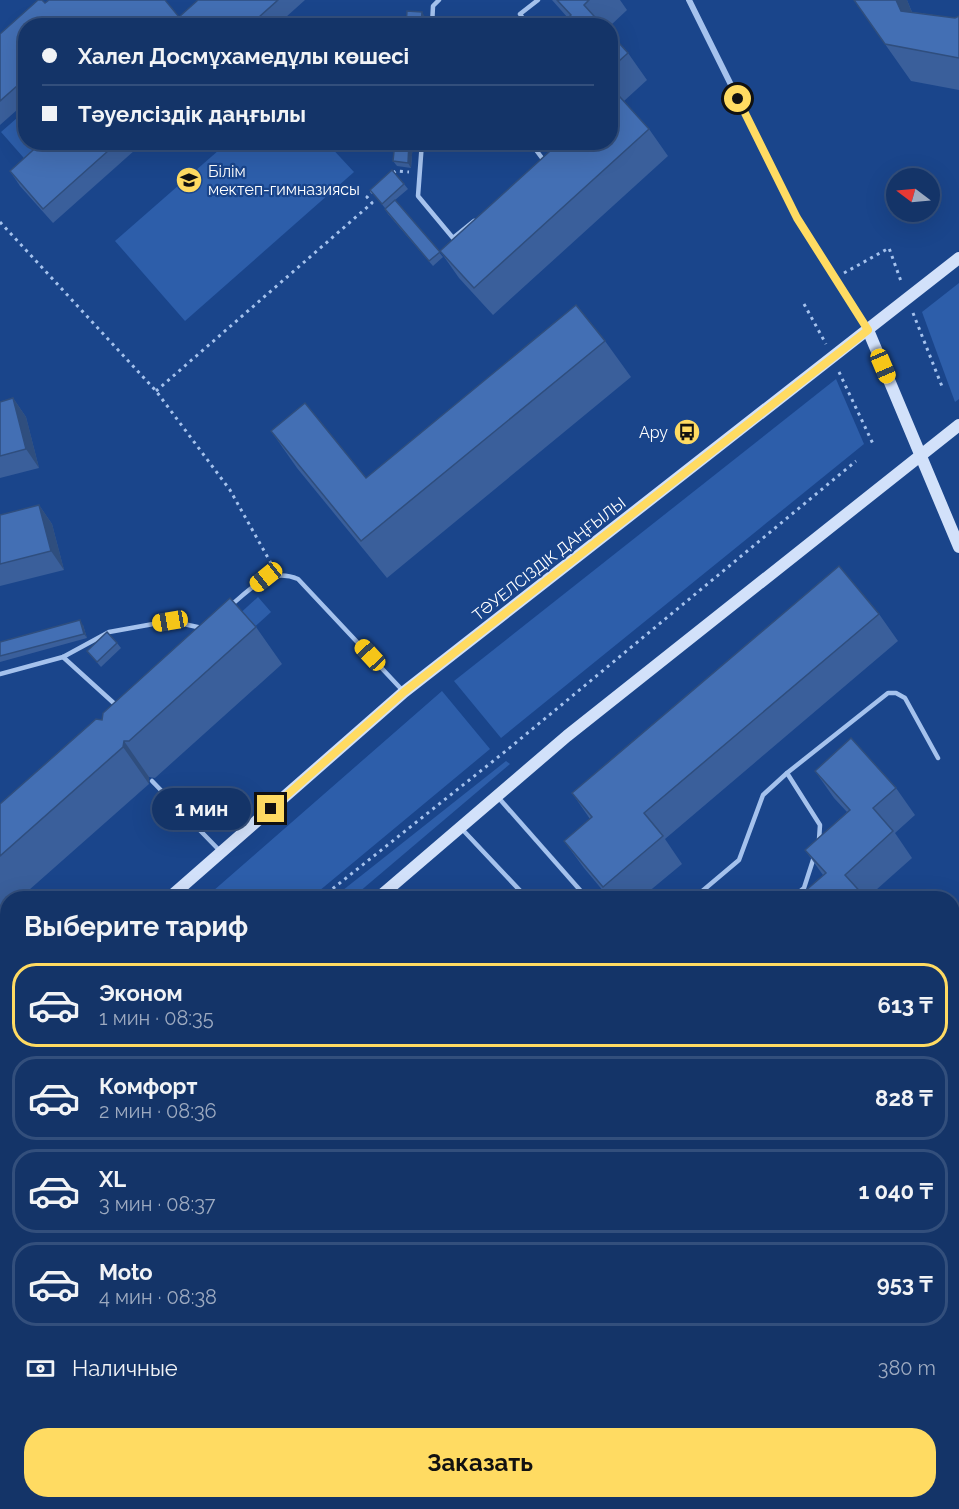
<!DOCTYPE html>
<html lang="ru">
<meta charset="utf-8">
<style>
:root{--surface:#143468;--page:#213f71;--text:#f1f3f6;--muted:#9daac0;--line:#334f7c;--accent:#ffdb62}
body{margin:0;font-family:Raleway,sans-serif;background:var(--page);color:var(--text);height:100vh;display:flex;flex-direction:column;font-size:22px;white-space:nowrap}
*{box-sizing:border-box;margin:0}
p{font-size:20px;color:var(--muted)}
.icon{flex:none;width:33px;height:33px;fill:none;stroke:currentColor;stroke-width:2;stroke-linecap:round;stroke-linejoin:round}
.map{position:relative;flex:1;overflow:hidden}
.sheet{position:absolute;left:0px;top:891px;width:960px;height:618px;display:flex;flex-direction:column;background:var(--surface);border-radius:24px 24px 0 0;box-shadow:0 6px 24px #0002,0 0 0 2px var(--line)}
.sheet>*{flex:none}
.top-card{position:absolute;left:18px;top:18px;width:600px;height:132px;border-radius:24px;box-shadow:0 6px 24px #0002,0 0 0 2px var(--line);display:grid;align-content:center;height:132px;padding:0 24px;background:var(--surface)}
.needle{width:39px;rotate:286deg}
.buttons{position:absolute;left:886px;top:168px;display:grid;gap:12px}
.buttons a{display:grid;place-items:center;width:54px;height:54px;border-radius:50%;background:var(--surface);box-shadow:0 6px 24px #0002,0 0 0 2px var(--line);font-size:30px}
.end{position:absolute;width:27px;height:27px;margin:-14px;border:8px solid #ffdb62;background:#111;box-shadow:0 0 0 3px #111}
.from{border-radius:50%}
.bubble{position:absolute;height:42px;border-radius:21px;background:var(--surface);box-shadow:0 6px 24px #0002,0 0 0 2px var(--line);font-size:20px;font-weight:700;line-height:42px;text-align:center}
.car{position:absolute;width:18px;height:36px;margin:-18px -9px;border-radius:8px;box-shadow:0 0 4px 2px #0007;background:linear-gradient(#f5c518 24%,#345 0 40%,#f5c518 0 76%,#345 0 86%,#f5c518 0)}
.top-card b{display:flex;align-items:center;gap:21px;height:57px;font-size:22px}
.top-card b+b{border-top:2px solid var(--line)}
.top-card i{width:15px;height:15px;background:var(--text)}
ul{padding:0;list-style:none}
li{display:flex;align-items:center;gap:18px;height:84px;margin:0 12px 9px;padding:0 12px;border:3px solid var(--line);border-radius:24px}
li div{flex:1}
li b{display:block;font-size:22px}
li em{font-style:normal;font-weight:700}
li.current{border-color:var(--accent)}
li>.icon{width:54px;height:54px;stroke-width:1.5}
h2{padding:0 24px;font-size:27px;line-height:72px}
.pay{display:flex;align-items:center;gap:15px;height:66px;padding:0 24px;font-size:22px}
.pay p{margin-inline-start:auto}
.cta{display:flex;gap:12px;margin-top:auto;padding:12px 24px}
.cta a{flex:1;height:69px;border-radius:24px;background:var(--accent);color:#111;font-size:24px;font-weight:700;line-height:69px;text-align:center}
.map>svg:first-child{display:block}
</style>
<div class="map">
<svg width="959" height="1509" viewBox="0 0 959 1509">
<rect width="100%" height="100%" fill="#1a458b"/>
<g fill="#2d5eaa">
<path d="M25 111 26 142 57 143 30 165 1 132Z"/>
<path d="M227 143H327L354 172 185 321 115 241Z"/>
<path d="M959 283V399L955 402 922 312Z"/>
<path d="M836 379 864 444 501 738 454 681Z"/>
<path d="M258 597 271 612 249 632 236 617Z"/>
<path d="M442 691 490 749 313 896 314 898H205Z"/>
<path d="M506 761 510 764 352 898H333Z"/>
<path d="M7 1072V1192L0 1198V1078Z"/>
<path d="M959 1151V1226L953 1229V1156Z"/>
<path d="M7 1272V1311L0 1336V1278Z"/>
<path d="M959 1363V1402L953 1404V1366Z"/>
<path d="M7 1401V1463L4 1465 0 1474V1404Z"/>
</g>
<g fill="none" stroke-linecap="round" stroke-linejoin="round">
<g stroke="#a5c2ed" stroke-width="3" stroke-dasharray="3 4.5" stroke-linecap="butt">
<path d="M393 173 396 171 409 172"/>
<path d="M0 222 156 391 230 490 272 565"/>
<path d="M844 273 889 248 902 284"/>
<path d="M804 304 826 344"/>
<path d="M913 313 943 389"/>
<path d="M839 372 874 446"/>
<path d="M156 391 372 203 367 197 374 190"/>
<path d="M321 898 507 750 856 461"/>
<path d="M0 1273 8 1267"/>
<path d="M0 1348 8 1324"/>
<path d="M0 1348 8 1353"/>
<path d="M0 1396 8 1391"/>
</g>
<g stroke="#a5c2ed" stroke-width="4.5">
<path d="M432 26 433 6 439 0"/>
<path d="M528 26 520 14 538 0"/>
<path d="M422 142 418 196 453 238 474 221"/>
<path d="M530 142 545 162"/>
<path d="M230 606C252 588 269 567 298 579L404 692"/>
<path d="M63 657 117 706"/>
<path d="M0 674 63 657 109 632 170 621 202 628"/>
<path d="M787 773 820 825 819 840"/>
<path d="M152 781 220 851"/>
<path d="M497 796 587 898"/>
<path d="M461 828 527 898"/>
<path d="M694 898 739 860 763 795 787 773 888 693H896L905 698 938 758"/>
<path d="M792 898 804 888 814 857"/>
<path d="M952 929 959 923"/>
<path d="M952 1003 959 1019"/>
<path d="M952 1133 959 1128"/>
<path d="M952 1348 959 1345"/>
<path d="M952 1431 959 1429"/>
<path d="M0 1484 8 1482"/>
<path d="M317 1502 319 1509"/>
<path d="M451 1502 453 1509"/>
<path d="M558 1502 560 1509"/>
<path d="M652 1502 654 1509"/>
<path d="M792 1502 796 1509"/>
<path d="M36 1509 67 1502"/>
</g>
<path stroke="#a5c2ed" stroke-width="6" d="M689 0 797 218 868 330"/>
<g stroke="#d2e1fa" stroke-width="12">
<path d="M868 330 959 547"/>
<path d="M169 898 404 692 959 258"/>
<path d="M378 898 567 736 959 425"/>
<path d="M0 1047 8 1040"/>
<path d="M0 1229 8 1223"/>
</g>
</g>
<g fill="#3a5f9b">
<path d="M198 0H305L276 26H26V102L0 125V34L45 3 179 17Z"/>
<path d="M552 0H620L627 10 610 26H560L568 18Z"/>
<path d="M854 0H907L912 12 955 18 959 16V90L911 81Z"/>
<path d="M610 33 628 53 647 80 624 101 649 129 668 156 493 315 459 278 440 251 610 142Z"/>
<path d="M42 142H144L53 223 20 186 10 171Z"/>
<path d="M395 142H413L411 168 397 166 393 161Z"/>
<path d="M404 184 408 189 395 200 443 257 433 266 388 214 385 209V208L370 190Z"/>
<path d="M605 341 631 377 387 578 297 468 271 431 366 478Z"/>
<path d="M13 398 26 417 39 468 0 478V402Z"/>
<path d="M39 505 52 524 64 570 0 586V515Z"/>
<path d="M879 614 898 641 665 839 682 864 641 898H609L584 868 564 841 590 819 572 793Z"/>
<path d="M83 625 87 638 0 662V642Z"/>
<path d="M256 627 282 664 155 778 149 777V784L20 898H8V910L0 916V804L102 720Z"/>
<path d="M117 643 121 648 101 667 87 651Z"/>
<path d="M815 771 896 788 915 815 895 833 912 858 867 898H797L823 875 805 850 847 812 834 798Z"/>
<path d="M959 1216V1308L952 1311V1219Z"/>
<path d="M959 1430V1496L952 1487V1433Z"/>
</g>
<g fill="#2f4e7e">
<path d="M896 0H907L926 48 901 11Z"/>
<path d="M422 12 425 17V26H421Z"/>
<path d="M409 142H413L411 168 408 163Z"/>
<path d="M13 398 26 417 39 468 26 449Z"/>
<path d="M39 505 52 524 64 570 51 551Z"/>
<path d="M80 620 83 625 87 638 84 634Z"/>
<path d="M124 741 149 777V784L123 747Z"/>
<path d="M291 1502H295L297 1509H293Z"/>
<path d="M506 1502H518L520 1509H509Z"/>
<path d="M716 1502H728L730 1509H718Z"/>
</g>
<g fill="#436fb4" stroke="#2f4e7e" stroke-width="1.5">
<path d="M38 0H42L45 3 49 0H165L179 17 198 0H278L249 26H26V78L0 101V34Z"/>
<path d="M557 0H589L584 5 603 26H560L571 15Z"/>
<path d="M854 0H896L901 11 955 18 959 16V58L885 44Z"/>
<path d="M407 11 422 12 421 26H406Z"/>
<path d="M610 33 628 53 610 69Z"/>
<path d="M610 86 649 129 474 288 440 251 560 142H610Z"/>
<path d="M42 142H118L43 209 10 171Z"/>
<path d="M395 142H409L408 163 393 161Z"/>
<path d="M392 170 404 184 382 204 370 190Z"/>
<path d="M395 200 440 252 429 261 385 209Z"/>
<path d="M576 305 605 341 361 541 271 431 305 403 366 478Z"/>
<path d="M13 398 26 449 0 456V402Z"/>
<path d="M39 505 51 551 0 564V515Z"/>
<path d="M839 566 879 614 644 813 663 836 603 887 564 841 592 817 572 793Z"/>
<path d="M230 598 256 627 129 741H124L123 747 0 856V804L96 719 102 720 103 713Z"/>
<path d="M80 620 84 634 0 656V642Z"/>
<path d="M107 632 117 643 97 662 87 651Z"/>
<path d="M851 738 896 788 873 808 893 831 845 875 865 897 864 898H797L826 873 805 850 850 810 815 771Z"/>
<path d="M959 1216V1273L952 1275V1219Z"/>
<path d="M959 1430V1475L952 1477V1433Z"/>
<path d="M119 1502H291L293 1509H93Z"/>
<path d="M469 1502H506L509 1509H471Z"/>
<path d="M673 1502H716L718 1509H675Z"/>
</g>
<g fill="none" stroke-linecap="round" stroke-linejoin="round">
<path stroke="#ffdb62" stroke-width="8" d="M271 809 404 692 868 330 797 218 738 99"/>
</g>
<defs>
<symbol id="school-disc" viewBox="-11 -11 22 22"><circle r="9.5" fill="#ffdb62" stroke="#1a458b"/><path d="M0-5L7-2L0 1L-7-2ZM-4 1L0 2.5L4 1V4Q0 6-4 4Z" fill="#111"/></symbol>
<symbol id="bus-disc" viewBox="-11 -11 22 22"><circle r="9.5" fill="#ffdb62" stroke="#1a458b"/><path d="M-5-6H5V4H4V6H2V4H-2V6H-4V4H-5ZM-3.5-4V0h7V-4ZM-3.5 1.2v1.5H-2V1.2ZM2 1.2v1.5H3.5V1.2Z" fill="#111"/></symbol>
</defs>
<g fill-rule="evenodd">
<use href="#school-disc" x="174" y="165" width="30" height="30"/>
<use href="#bus-disc" x="672" y="417" width="30" height="30"/>
</g>
<g text-anchor="middle" dominant-baseline="central" stroke-width="4.5" stroke-linejoin="round" paint-order="stroke">
<g font-size="16" fill="#fff" stroke="#1a458b" text-anchor="start">
<text x="208" y="171">Білім<tspan x="208" dy="18">мектеп-гимназиясы</tspan></text>
<text x="668" y="432" text-anchor="end">Ару</text>
</g>
<g font-size="16" fill="#fff" stroke="#1a458b">
<text transform="translate(549 559) rotate(-38)">ТӘУЕЛСІЗДІК ДАҢҒЫЛЫ</text>
</g>
</g>
</svg>
<div class="buttons">
<a><svg class="needle" viewBox="-14 -14 28 28"><path d="M0-13l5 13h-10z" fill="#e53935"/><path d="M0 13l5-13h-10z" fill="#9daac0"/></svg></a>
</div>
<i class="end from" style="left:738px;top:99px"></i>
<i class="end" style="left:271px;top:809px"></i>
<div class="bubble" style="left:152px;top:788px;width:99px">1 мин</div>
<i class="car" style="left:883px;top:366px;rotate:157deg"></i>
<i class="car" style="left:266px;top:577px;rotate:231deg"></i>
<i class="car" style="left:170px;top:621px;rotate:260deg"></i>
<i class="car" style="left:370px;top:655px;rotate:317deg"></i>
<div class="top-card">
<b><i class="from"></i>Халел Досмұхамедұлы көшесі</b>
<b><i></i>Тәуелсіздік даңғылы</b>
</div>
<section class="sheet">
<h2>Выберите тариф</h2>
<ul>
<li class="current"><svg class="icon" aria-label="car" viewBox="0 0 24 24"><path d="M5 17H2v-5l4-1 3-4h7l3 4 3 1v5h-3M9 17h6M6 11h13"/><circle cx="7" cy="17" r="2"/><circle cx="17" cy="17" r="2"/></svg><div><b>Эконом</b><p>1 мин · 08:35</p></div><em>613 ₸</em></li>
<li><svg class="icon" aria-label="car" viewBox="0 0 24 24"><path d="M5 17H2v-5l4-1 3-4h7l3 4 3 1v5h-3M9 17h6M6 11h13"/><circle cx="7" cy="17" r="2"/><circle cx="17" cy="17" r="2"/></svg><div><b>Комфорт</b><p>2 мин · 08:36</p></div><em>828 ₸</em></li>
<li><svg class="icon" aria-label="car" viewBox="0 0 24 24"><path d="M5 17H2v-5l4-1 3-4h7l3 4 3 1v5h-3M9 17h6M6 11h13"/><circle cx="7" cy="17" r="2"/><circle cx="17" cy="17" r="2"/></svg><div><b>XL</b><p>3 мин · 08:37</p></div><em>1 040 ₸</em></li>
<li><svg class="icon" aria-label="car" viewBox="0 0 24 24"><path d="M5 17H2v-5l4-1 3-4h7l3 4 3 1v5h-3M9 17h6M6 11h13"/><circle cx="7" cy="17" r="2"/><circle cx="17" cy="17" r="2"/></svg><div><b>Moto</b><p>4 мин · 08:38</p></div><em>953 ₸</em></li>
</ul>
<div class="pay"><svg class="icon" aria-label="cash" viewBox="0 0 24 24"><path d="M3 7h18v10H3z"/><circle cx="12" cy="12" r="2"/></svg>Наличные<p>380 m</p></div>
<div class="cta"><a>Заказать</a></div>
</section>
</div>
